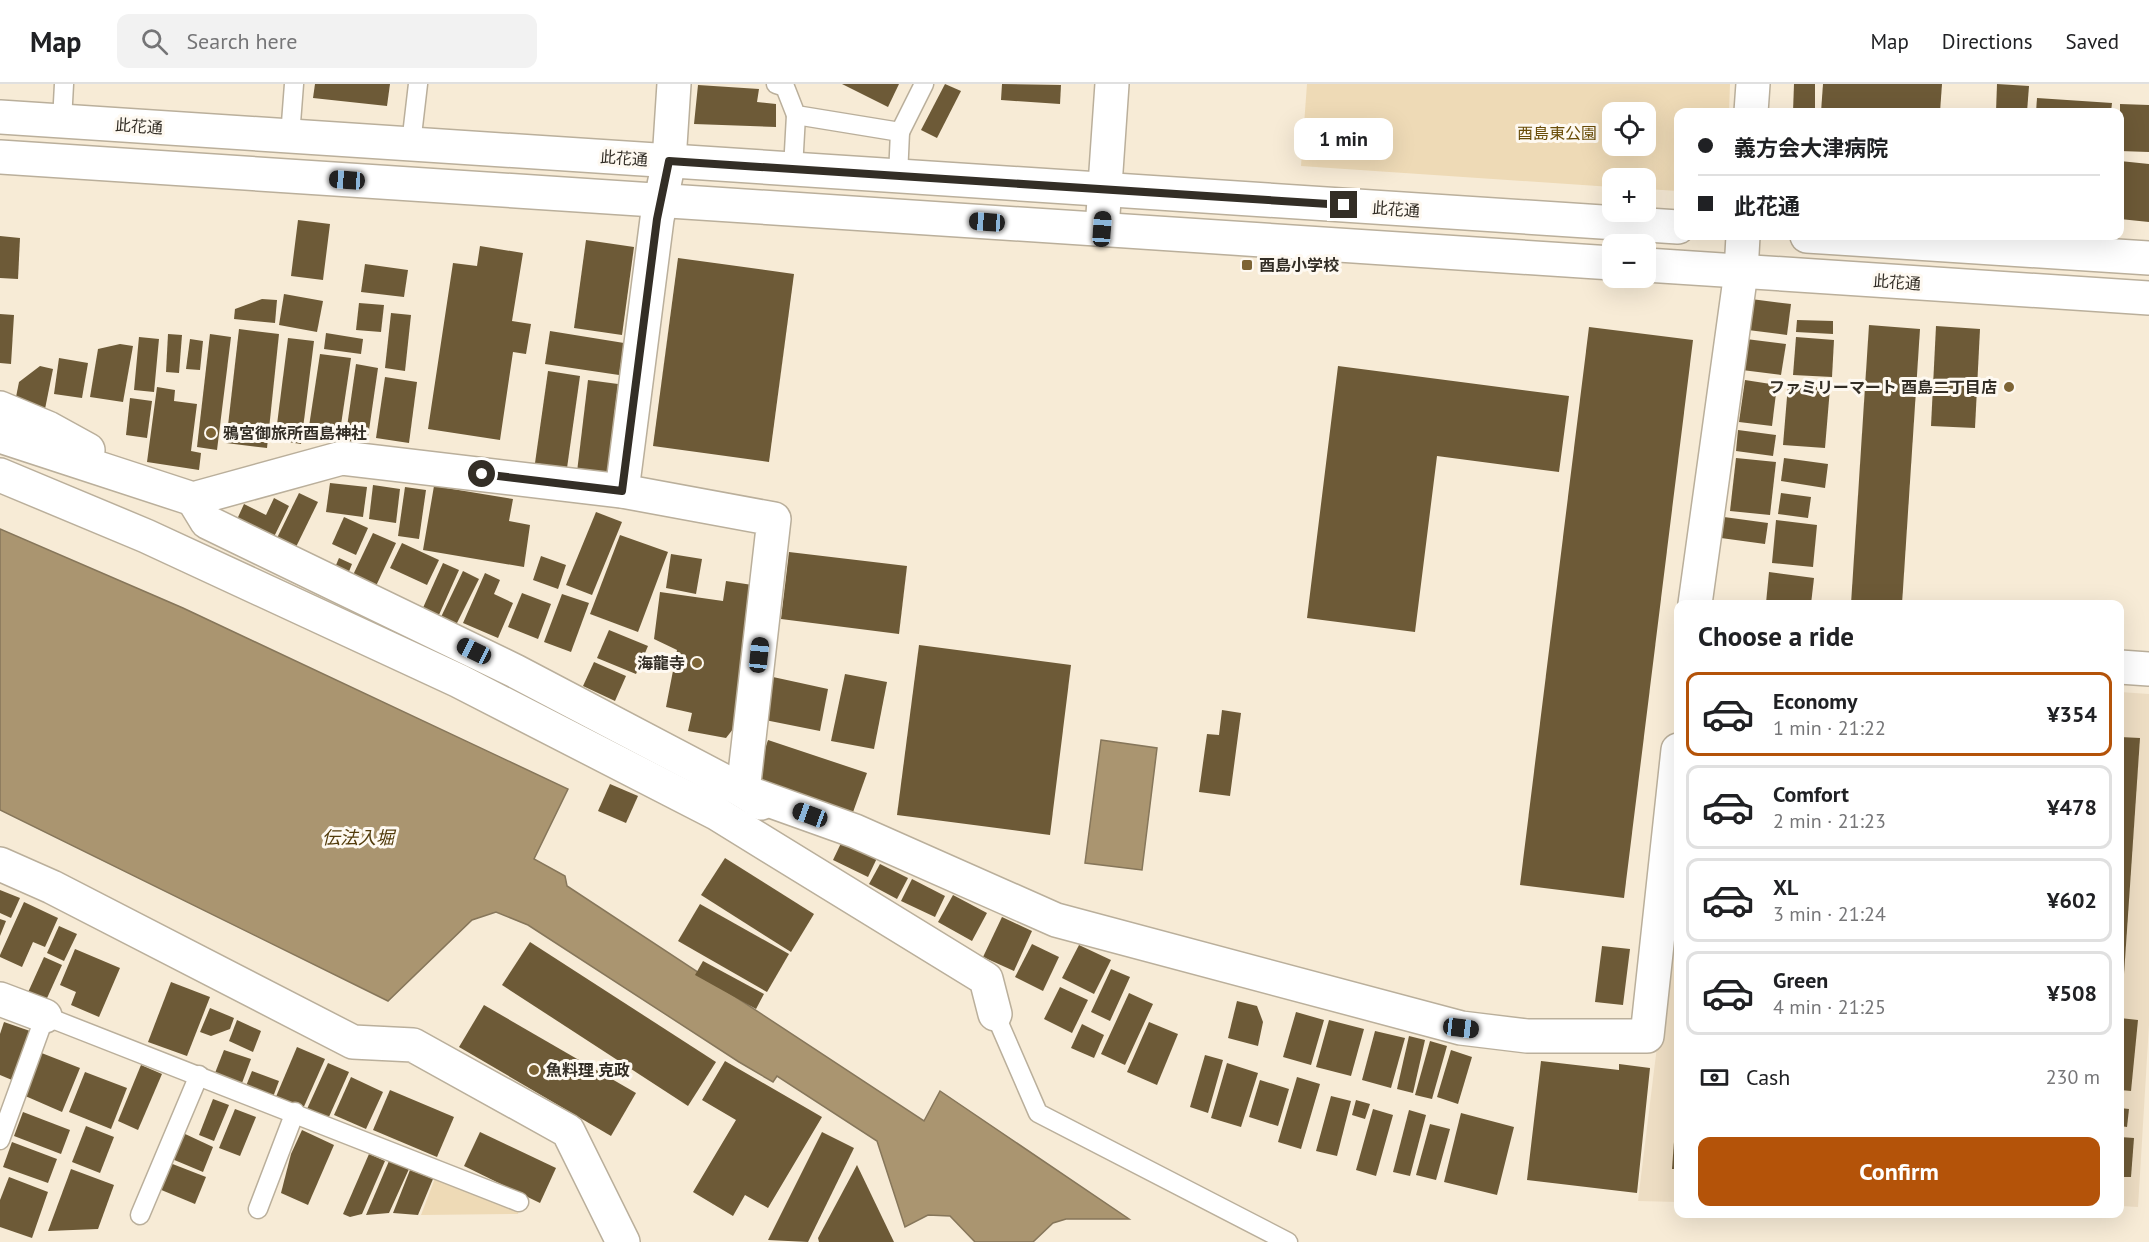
<!DOCTYPE html>
<meta charset="utf-8">
<style>
:root{--surface:#fff;--page:#f2f2f2;--text:#202124;--muted:#757577;--line:#e0e0e0;--accent:#b45309}
body{margin:0;font-family:"PT Sans","Noto Sans JP",sans-serif;background:var(--page);color:var(--text);height:100vh;display:flex;flex-direction:column;font-size:22px;white-space:nowrap}
*{box-sizing:border-box;margin:0}
p{font-size:20px;color:var(--muted)}
.icon{flex:none;width:33px;height:33px;fill:none;stroke:currentColor;stroke-width:2;stroke-linecap:round;stroke-linejoin:round}
.map{position:relative;flex:1;overflow:hidden}
.sheet{position:absolute;left:1674px;top:516px;width:450px;height:618px;display:flex;flex-direction:column;background:var(--surface);border-radius:12px;box-shadow:0 6px 24px #0002}
.sheet>*{flex:none}
.top-card{position:absolute;left:1674px;top:24px;width:450px;height:132px;border-radius:12px;box-shadow:0 6px 24px #0002;display:grid;align-content:center;height:132px;padding:0 24px;background:var(--surface)}
.fabs{position:absolute;left:1602px;top:18px;display:grid;gap:12px}
.fabs a{display:grid;place-items:center;width:54px;height:54px;border-radius:12px;background:var(--surface);box-shadow:0 6px 24px #0002;font-size:30px}
.end{position:absolute;width:27px;height:27px;margin:-14px;border:8px solid #332e26;background:#fff;box-shadow:0 0 0 3px #fff}
.from{border-radius:50%}
.bubble{position:absolute;height:42px;border-radius:12px;background:var(--surface);box-shadow:0 6px 24px #0002;font-size:20px;font-weight:700;line-height:42px;text-align:center}
.car{position:absolute;width:18px;height:36px;margin:-18px -9px;border-radius:8px;box-shadow:0 0 4px 2px #0007;background:linear-gradient(#222 24%,#8ab4d8 0 40%,#222 0 76%,#8ab4d8 0 86%,#222 0)}
.top-card b{display:flex;align-items:center;gap:21px;height:57px;font-size:22px}
.top-card b+b{border-top:2px solid var(--line)}
.top-card i{width:15px;height:15px;background:var(--text)}
ul{padding:0;list-style:none}
li{display:flex;align-items:center;gap:18px;height:84px;margin:0 12px 9px;padding:0 12px;border:3px solid var(--line);border-radius:12px}
li div{flex:1}
li b{display:block;font-size:22px}
li em{font-style:normal;font-weight:700}
li.selected{border-color:var(--accent)}
li>.icon{width:54px;height:54px;stroke-width:1.5}
h2{padding:0 24px;font-size:27px;line-height:72px}
.pay{display:flex;align-items:center;gap:15px;height:66px;padding:0 24px;font-size:22px}
.pay p{margin-inline-start:auto}
.primary-button{display:flex;gap:12px;margin-top:auto;padding:12px 24px}
.primary-button a{flex:1;height:69px;border-radius:12px;background:var(--accent);color:#fff;font-size:24px;font-weight:700;line-height:69px;text-align:center}
header{display:flex;align-items:center;gap:36px;box-sizing:border-box;height:84px;padding:0 30px;background:var(--surface);border-bottom:2px solid var(--line)}
header strong{font-size:28px}
nav{display:flex;gap:33px;margin-inline-start:auto;font-size:21px}
.search{width:420px;height:54px;background:var(--page);display:flex;align-items:center;gap:15px;box-sizing:border-box;padding:0 21px;border-radius:12px;color:var(--muted);font-size:22px}
.map>svg:first-child{display:block}
</style>
<header>
<strong>Map</strong>
<div class="search"><svg class="icon" aria-label="search" viewBox="0 0 24 24"><circle cx="10" cy="10" r="6"/><path d="M15 15l6 6"/></svg>Search here</div>
<nav><a>Map</a><a>Directions</a><a>Saved</a></nav>
</header>
<div class="map">
<svg width="2149" height="1158" viewBox="0 0 2149 1158">
<rect width="100%" height="100%" fill="#f7ebd6"/>
<g fill="#edddc3">
<path d="M2120 608 2149 610V941L2138 1123 2120 1122Z"/>
<path d="M1678 791V1118L1638 1117Z"/>
</g>
<g fill="#eedab6" fill-rule="evenodd">
<path d="M1307 0H1730L1729 28H1678V107L1646 105V94H1612V103L1301 82ZM1612 28H1646V62H1612Z"/>
<path d="M437 1089 520 1123 518 1130 421 1131Z"/>
</g>
<g fill="#aa9570" stroke="#86765a" stroke-width="1.5">
<path d="M0 445 183 524 568 705 534 775 565 792 567 802 924 1037 940 1007 1129 1135H1066L1053 1139 1033 1158H975L950 1132 928 1131 905 1143 877 1057 777 992 773 998 739 978 528 841 496 828 472 836 388 917 0 726Z"/>
<path d="M1101 656 1157 664 1142 786 1085 779Z"/>
</g>
<g fill="#6d5a37">
<path d="M315 0H390L387 22 313 14Z"/>
<path d="M842 0H899L888 23Z"/>
<path d="M945 0 961 7 937 54 921 46Z"/>
<path d="M1002 0 1061 1 1060 20 1001 16Z"/>
<path d="M1794 0H1815V28H1793Z"/>
<path d="M1823 0H1942L1940 28H1821Z"/>
<path d="M1997 0 2029 2 2027 28H1996Z"/>
<path d="M698 1 759 5 757 18 776 20V43L694 40Z"/>
<path d="M2037 14 2112 19 2111 28H2036Z"/>
<path d="M2120 20 2149 21V68L2120 67Z"/>
<path d="M2120 77 2149 80V138L2120 135Z"/>
<path d="M298 136 330 140 323 196 291 192Z"/>
<path d="M0 152 20 154 18 195 0 194Z"/>
<path d="M586 156 634 163 622 251 574 244Z"/>
<path d="M480 162 523 169 512 237 531 240 526 270 513 268 500 356 428 345 453 179 477 182Z"/>
<path d="M678 174 794 190 769 378 653 362Z"/>
<path d="M365 180 408 186 404 213 361 208Z"/>
<path d="M284 210 323 217 317 248 279 241Z"/>
<path d="M262 215 277 216 275 239 234 235 235 225Z"/>
<path d="M1751 215 1791 220 1787 251 1748 246Z"/>
<path d="M359 219 384 221 381 248 356 246Z"/>
<path d="M391 229 411 231 405 287 385 284Z"/>
<path d="M0 230 14 231 11 280 0 279Z"/>
<path d="M1797 236 1833 237V250L1796 248Z"/>
<path d="M1869 241 1920 245 1902 520H1851Z"/>
<path d="M1936 242 1980 245 1975 344 1931 342Z"/>
<path d="M1589 243 1693 256 1624 814 1520 801Z"/>
<path d="M239 245 279 250 267 364 226 359Z"/>
<path d="M550 247 624 259 619 291 545 280Z"/>
<path d="M326 249 363 255 361 270 324 265Z"/>
<path d="M168 250 182 251 179 289 166 288Z"/>
<path d="M210 250 231 253 217 366 197 363Z"/>
<path d="M139 253 159 255 154 308 134 306Z"/>
<path d="M1796 253 1834 256 1832 293 1793 291Z"/>
<path d="M288 254 314 257 301 360 275 356Z"/>
<path d="M190 255 203 257 200 286 186 285Z"/>
<path d="M1746 255 1786 260 1781 291 1742 286Z"/>
<path d="M120 260 133 262 123 318 90 313 98 265Z"/>
<path d="M320 270 351 274 339 354 308 349Z"/>
<path d="M59 274 88 279 82 314 54 310Z"/>
<path d="M356 280 378 284 367 360 345 357Z"/>
<path d="M40 282 53 285 44 330 14 323 19 298Z"/>
<path d="M1338 282 1569 312 1559 388 1437 372 1415 548 1307 534Z"/>
<path d="M548 287 580 292 567 384 535 379Z"/>
<path d="M385 293 417 298 409 359 376 354Z"/>
<path d="M588 296 618 300 607 392 577 388Z"/>
<path d="M1745 296 1777 301 1772 342 1739 338Z"/>
<path d="M1788 301 1830 304 1825 364 1783 361Z"/>
<path d="M157 303 175 306 174 317 197 320 191 367 201 369 199 386 147 378Z"/>
<path d="M130 314 152 317 147 354 126 351Z"/>
<path d="M1738 346 1776 351 1773 372 1736 367Z"/>
<path d="M1736 374 1776 378 1770 431 1730 427Z"/>
<path d="M1784 374 1828 380 1825 404 1781 397Z"/>
<path d="M330 399 367 403 363 433 326 428Z"/>
<path d="M373 401 400 405 396 439 369 435Z"/>
<path d="M434 402 513 415 509 437 530 441 524 483 423 466Z"/>
<path d="M405 403 426 406 419 455 398 452Z"/>
<path d="M299 409 318 418 296 463 277 454Z"/>
<path d="M1781 409 1811 413 1808 434 1778 430Z"/>
<path d="M274 414 289 422 271 459 234 442 244 420 266 431Z"/>
<path d="M596 428 622 438 592 511 566 501Z"/>
<path d="M344 433 368 444 356 471 332 460Z"/>
<path d="M1724 433 1768 439 1765 460 1721 454Z"/>
<path d="M1776 436 1817 441 1813 483 1772 479Z"/>
<path d="M373 449 396 459 376 502 353 491Z"/>
<path d="M620 451 668 468 638 548 590 530Z"/>
<path d="M402 459 439 476 427 501 390 484Z"/>
<path d="M789 468 907 482 899 550 781 535Z"/>
<path d="M671 470 702 475 696 510 666 504Z"/>
<path d="M541 472 566 481 558 505 533 496Z"/>
<path d="M339 474 352 480 346 495 333 488Z"/>
<path d="M443 479 459 486 438 533 422 526Z"/>
<path d="M463 487 479 495 456 541 441 533Z"/>
<path d="M1769 488 1814 494 1811 520 1766 519Z"/>
<path d="M485 489 500 496 494 510 513 519 498 554 463 539Z"/>
<path d="M726 497 759 502 741 635 726 654 688 647 692 629 666 623 677 566 654 555 660 508 723 517Z"/>
<path d="M522 509 551 520 538 555 508 543Z"/>
<path d="M562 510 589 519 571 568 544 558Z"/>
<path d="M609 546 648 562 636 590 597 574Z"/>
<path d="M919 561 1071 581 1050 751 897 731Z"/>
<path d="M594 578 626 592 615 617 583 602Z"/>
<path d="M845 590 887 598 874 665 831 657Z"/>
<path d="M773 593 828 605 820 647 765 636Z"/>
<path d="M1222 626 1241 629 1230 712 1199 708 1207 650 1219 651Z"/>
<path d="M2120 653 2140 654 2123 905 2120 904Z"/>
<path d="M768 656 867 689 852 731 754 697Z"/>
<path d="M610 700 638 712 626 739 598 727Z"/>
<path d="M843 755 878 772 868 793 833 776Z"/>
<path d="M725 774 814 830 791 868 701 811Z"/>
<path d="M880 780 908 794 897 815 869 800Z"/>
<path d="M912 795 945 812 935 833 901 817Z"/>
<path d="M0 806 20 814 11 834 0 829Z"/>
<path d="M953 811 987 829 972 857 938 838Z"/>
<path d="M24 818 58 834 45 863 33 858 22 883 0 873V871Z"/>
<path d="M700 820 789 870 767 908 678 857Z"/>
<path d="M1002 833 1032 847 1014 887 983 873Z"/>
<path d="M0 835 6 837 0 852Z"/>
<path d="M59 842 77 850 64 877 47 869Z"/>
<path d="M530 858 716 978 688 1022 502 901Z"/>
<path d="M1032 860 1059 873 1043 907 1015 893Z"/>
<path d="M1079 861 1111 876 1094 910 1062 894Z"/>
<path d="M1602 862 1630 865 1623 921 1595 918Z"/>
<path d="M75 865 120 884 99 933 71 921 76 908 60 901Z"/>
<path d="M44 873 62 881 43 923 25 915Z"/>
<path d="M703 877 764 910 756 925 695 891Z"/>
<path d="M1111 885 1130 893 1110 937 1091 928Z"/>
<path d="M171 898 210 913 187 972 148 958Z"/>
<path d="M1060 903 1088 916 1072 949 1044 935Z"/>
<path d="M1129 909 1153 920 1125 981 1101 970Z"/>
<path d="M1237 917 1257 922 1263 938 1258 962 1228 954Z"/>
<path d="M484 921 636 1009 611 1052 459 963Z"/>
<path d="M210 924 234 934 230 945 211 952 200 948Z"/>
<path d="M1296 928 1324 936 1311 981 1283 973Z"/>
<path d="M2120 934 2138 936 2131 1007 2120 1006Z"/>
<path d="M237 936 261 947 253 968 229 957Z"/>
<path d="M1329 936 1364 945 1351 992 1316 983Z"/>
<path d="M4 938 30 947 12 996 0 991V950Z"/>
<path d="M1149 938 1178 950 1157 1001 1127 988Z"/>
<path d="M1082 940 1104 951 1094 974 1071 964Z"/>
<path d="M1375 947 1405 954 1391 1004 1362 996Z"/>
<path d="M1409 952 1425 956 1413 1009 1397 1005Z"/>
<path d="M1430 957 1447 962 1432 1015 1415 1011Z"/>
<path d="M297 963 325 975 302 1027 275 1015Z"/>
<path d="M224 966 251 975 242 999 215 989Z"/>
<path d="M1451 966 1472 973 1458 1020 1437 1013Z"/>
<path d="M39 968 80 984 62 1028 23 1011Z"/>
<path d="M1205 971 1223 976 1208 1029 1190 1023Z"/>
<path d="M725 977 822 1033 768 1124 745 1111 733 1132 693 1108 736 1036 702 1016Z"/>
<path d="M1541 977 1619 986V980L1650 984 1637 1109 1527 1096Z"/>
<path d="M328 979 349 988 328 1035 307 1025Z"/>
<path d="M1227 979 1258 989 1241 1043 1211 1034Z"/>
<path d="M141 981 162 990 138 1046 118 1037Z"/>
<path d="M252 987 279 997 273 1013 246 1002Z"/>
<path d="M85 988 127 1004 111 1045 69 1028Z"/>
<path d="M351 993 383 1008 366 1045 334 1031Z"/>
<path d="M1297 993 1320 1000 1301 1065 1278 1058Z"/>
<path d="M1260 996 1289 1005 1278 1042 1249 1033Z"/>
<path d="M390 1006 454 1033 437 1073 373 1046Z"/>
<path d="M1331 1012 1351 1017 1337 1072 1316 1067Z"/>
<path d="M213 1015 229 1021 214 1057 199 1051Z"/>
<path d="M1356 1016 1370 1020 1365 1035 1352 1031Z"/>
<path d="M1677 1017H1678V1085H1672Z"/>
<path d="M2120 1024 2129 1025 2127 1043 2120 1042Z"/>
<path d="M235 1025 256 1033 240 1072 219 1064Z"/>
<path d="M1373 1025 1393 1031 1376 1092 1356 1086Z"/>
<path d="M1409 1026 1426 1031 1410 1092 1393 1088Z"/>
<path d="M23 1028 70 1046 61 1070 14 1052Z"/>
<path d="M1461 1029 1514 1043 1497 1111 1444 1098Z"/>
<path d="M1430 1040 1450 1045 1436 1096 1416 1091Z"/>
<path d="M86 1042 114 1053 100 1089 72 1078Z"/>
<path d="M302 1046 334 1061 308 1121 281 1109 291 1070Z"/>
<path d="M480 1048 556 1084 540 1119 464 1082Z"/>
<path d="M822 1048 854 1064 808 1158 768 1156Z"/>
<path d="M183 1049 213 1063 203 1088 172 1075Z"/>
<path d="M2120 1053 2134 1054 2131 1093H2120Z"/>
<path d="M12 1058 57 1075 48 1099 3 1083Z"/>
<path d="M369 1070 385 1077 362 1130 350 1133 343 1130Z"/>
<path d="M389 1077 409 1085 389 1129 366 1131Z"/>
<path d="M170 1079 206 1093 195 1120 159 1105Z"/>
<path d="M857 1081 894 1158H819L818 1154Z"/>
<path d="M71 1085 114 1101 98 1145 48 1147Z"/>
<path d="M410 1086 433 1095 418 1131 393 1129Z"/>
<path d="M9 1093 48 1108 32 1154 0 1143V1116Z"/>
</g>
<g fill="none" stroke-linecap="round" stroke-linejoin="round">
<defs>
<g id="service">
<path d="M776 0 785 3 796 31 900 48 898 92"/>
<path d="M62 37 64 0"/>
<path d="M900 48 924 0"/>
<path d="M290 52 294 0"/>
<path d="M411 60 418 0"/>
<path d="M793 85 796 31"/>
<path d="M995 930 1038 1029 1288 1158"/>
<path d="M0 1056 45 932 519 1118"/>
<path d="M258 1125 295 1028"/>
<path d="M140 1131 199 991"/>
</g>
<g id="minor">
<path d="M1751 28 1753 0"/>
<path d="M1102 145 1112 0"/>
<path d="M0 324 48 344 88 366"/>
<path d="M0 352 193 415 342 374 622 407 774 435 743 707 761 719"/>
<path d="M0 391 146 452 459 597 716 729 986 895 995 930"/>
<path d="M622 407 657 135 669 77 674 0"/>
<path d="M193 415 207 438 515 587 743 707 855 747 1056 836 1461 944 1527 952H1647L1678 666"/>
<path d="M1695 520 1741 188 1743 152"/>
<path d="M2120 583 2149 585"/>
<path d="M0 780 52 803 353 958 413 961 568 1047 623 1158"/>
<path d="M0 915 45 932"/>
</g>
<g id="tertiary">
<path d="M0 33 1678 143"/>
<path d="M0 73 1612 179"/>
<path d="M1807 152 2149 174"/>
<path d="M1646 181 2149 214"/>
</g>
</defs>
<use href="#service" stroke="#baaf9b" stroke-width="21"/>
<use href="#minor" stroke="#baaf9b" stroke-width="36"/>
<use href="#tertiary" stroke="#baaf9b" stroke-width="36"/>
<use href="#service" stroke="#fff" stroke-width="18"/>
<use href="#minor" stroke="#fff" stroke-width="33"/>
<use href="#tertiary" stroke="#fff" stroke-width="33"/>
</g>
<g fill="none" stroke-linecap="round" stroke-linejoin="round">
<path stroke="#332e26" stroke-width="8" d="M482 390 622 407 657 135 669 77 1344 121"/>
</g>
<g fill="#7d6435" stroke="#fef9f1" stroke-width="2">
<rect x="1241" y="175" width="12" height="12" rx="3"/>
<circle cx="2009" cy="303" r="6"/>
<circle cx="211" cy="349" r="6"/>
<circle cx="697" cy="579" r="6"/>
<circle cx="534" cy="986" r="6"/>
</g>
<g text-anchor="middle" dominant-baseline="central" stroke-width="6" stroke-linejoin="round" paint-order="stroke">
<g font-size="16" fill="#332e26" stroke="#fef9f1">
<text transform="translate(139 42) rotate(4)">此花通</text>
<text transform="translate(624 74) rotate(4)">此花通</text>
<text transform="translate(1396 125) rotate(4)">此花通</text>
<text transform="translate(1897 198) rotate(4)">此花通</text>
</g>
<g font-size="16" fill="#694c07" stroke="#fef9f1">
<text x="1557" y="49">酉島東公園</text>
</g>
<g font-size="16" font-weight="bold" fill="#332e26" stroke="#fef9f1" text-anchor="start">
<text x="1259" y="181">酉島小学校</text>
<text x="1997" y="303" text-anchor="end">ファミリーマート 酉島二丁目店</text>
<text x="223" y="349">鴉宮御旅所酉島神社</text>
<text x="685" y="579" text-anchor="end">海龍寺</text>
<text x="546" y="986">魚料理 克政</text>
</g>
<g font-size="18" font-style="italic" fill="#523b0b" stroke="#fef9f1">
<text x="358" y="753">伝法入堀</text>
</g>
</g>
</svg>
<div class="fabs">
<a><svg class="icon" aria-label="locate" viewBox="0 0 24 24"><circle cx="12" cy="12" r="6"/><path d="M12 2v4M12 18v4M2 12h4M18 12h4"/></svg></a>
<a>+</a>
<a>−</a>
</div>
<i class="end from" style="left:482px;top:390px"></i>
<i class="end" style="left:1344px;top:121px"></i>
<div class="bubble" style="left:1294px;top:34px;width:99px">1 min</div>
<i class="car" style="left:347px;top:96px;rotate:274deg"></i>
<i class="car" style="left:987px;top:138px;rotate:274deg"></i>
<i class="car" style="left:1102px;top:145px;rotate:4deg"></i>
<i class="car" style="left:474px;top:567px;rotate:296deg"></i>
<i class="car" style="left:759px;top:571px;rotate:6deg"></i>
<i class="car" style="left:810px;top:731px;rotate:290deg"></i>
<i class="car" style="left:1461px;top:944px;rotate:97deg"></i>
<div class="top-card">
<b><i class="from"></i>義方会大津病院</b>
<b><i></i>此花通</b>
</div>
<section class="sheet">
<h2>Choose a ride</h2>
<ul>
<li class="selected"><svg class="icon" aria-label="car" viewBox="0 0 24 24"><path d="M5 17H2v-5l4-1 3-4h7l3 4 3 1v5h-3M9 17h6M6 11h13"/><circle cx="7" cy="17" r="2"/><circle cx="17" cy="17" r="2"/></svg><div><b>Economy</b><p>1 min · 21:22</p></div><em>¥354</em></li>
<li><svg class="icon" aria-label="car" viewBox="0 0 24 24"><path d="M5 17H2v-5l4-1 3-4h7l3 4 3 1v5h-3M9 17h6M6 11h13"/><circle cx="7" cy="17" r="2"/><circle cx="17" cy="17" r="2"/></svg><div><b>Comfort</b><p>2 min · 21:23</p></div><em>¥478</em></li>
<li><svg class="icon" aria-label="car" viewBox="0 0 24 24"><path d="M5 17H2v-5l4-1 3-4h7l3 4 3 1v5h-3M9 17h6M6 11h13"/><circle cx="7" cy="17" r="2"/><circle cx="17" cy="17" r="2"/></svg><div><b>XL</b><p>3 min · 21:24</p></div><em>¥602</em></li>
<li><svg class="icon" aria-label="car" viewBox="0 0 24 24"><path d="M5 17H2v-5l4-1 3-4h7l3 4 3 1v5h-3M9 17h6M6 11h13"/><circle cx="7" cy="17" r="2"/><circle cx="17" cy="17" r="2"/></svg><div><b>Green</b><p>4 min · 21:25</p></div><em>¥508</em></li>
</ul>
<div class="pay"><svg class="icon" aria-label="cash" viewBox="0 0 24 24"><path d="M3 7h18v10H3z"/><circle cx="12" cy="12" r="2"/></svg>Cash<p>230 m</p></div>
<div class="primary-button"><a>Confirm</a></div>
</section>
</div>
